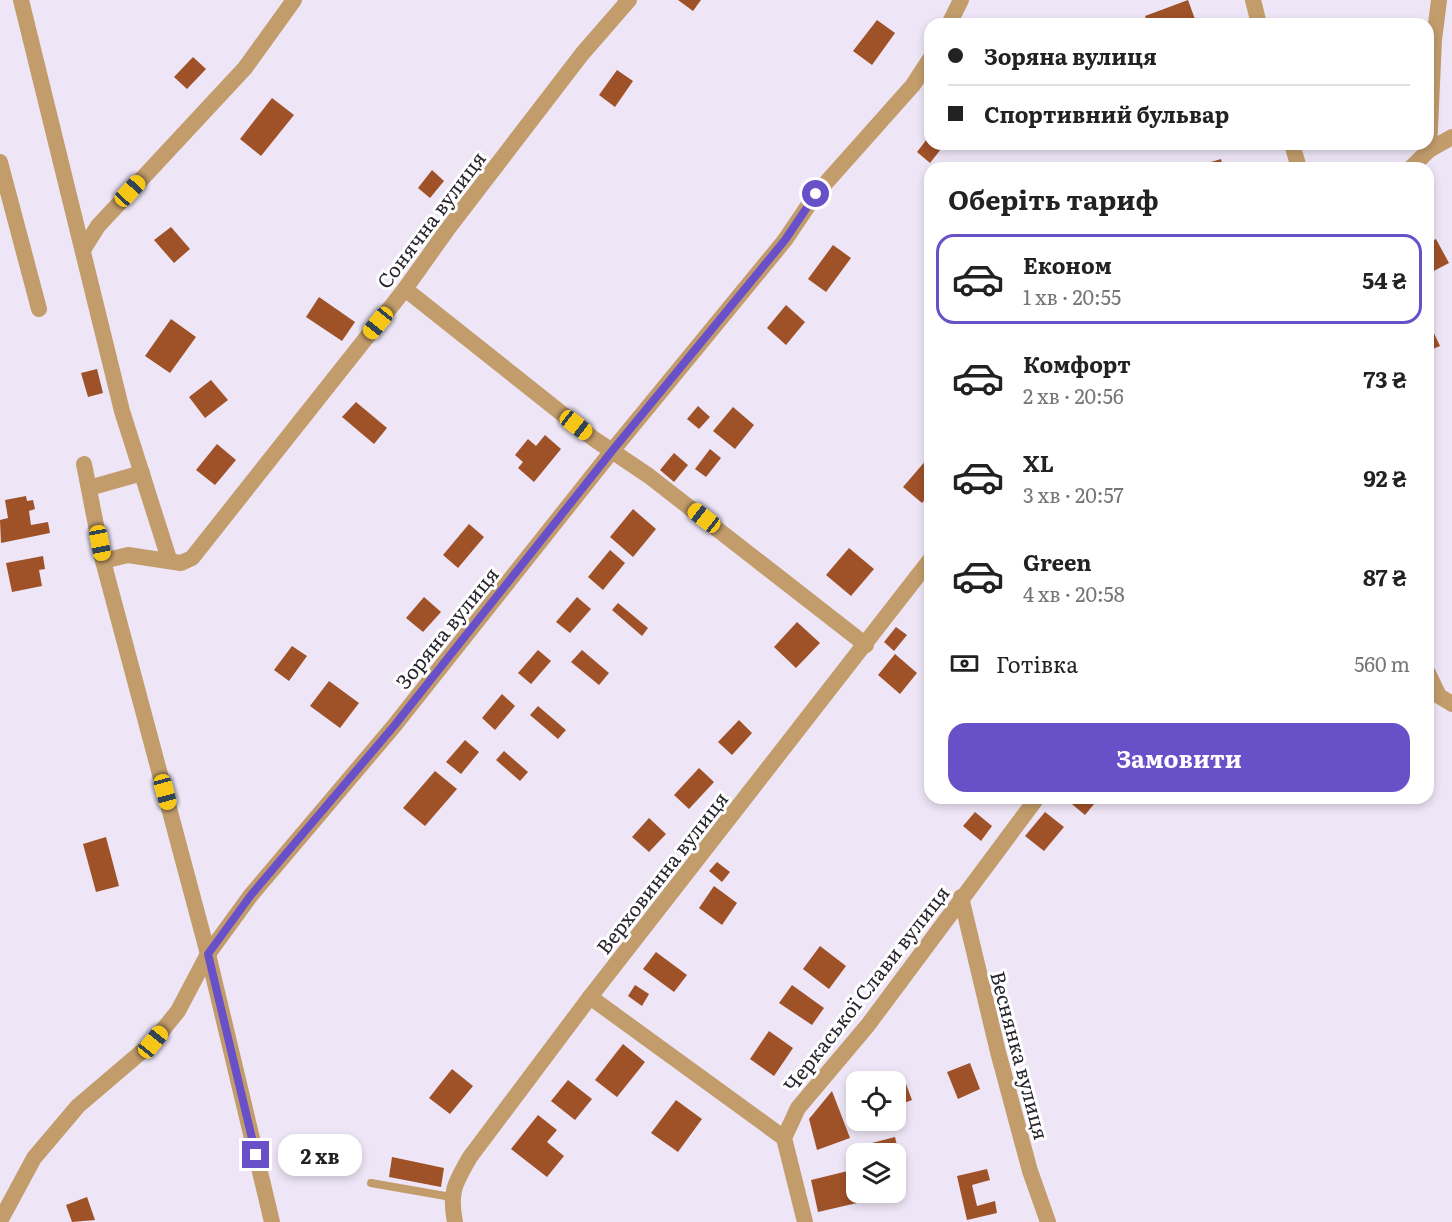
<!DOCTYPE html>
<html lang="uk">
<meta charset="utf-8">
<style>
:root{--surface:#fff;--page:#f2f2f2;--text:#222;--muted:#767676;--line:#e0e0e0;--accent:#6850c9}
body{margin:0;font-family:Literata,serif;background:var(--page);color:var(--text);height:100vh;display:flex;flex-direction:column;font-size:22px;white-space:nowrap}
*{box-sizing:border-box;margin:0}
p{font-size:20px;color:var(--muted)}
.icon{flex:none;width:33px;height:33px;fill:none;stroke:currentColor;stroke-width:2;stroke-linecap:round;stroke-linejoin:round}
.map{position:relative;flex:1;overflow:hidden}
.drawer{position:absolute;left:924px;top:162px;width:510px;height:642px;display:flex;flex-direction:column;background:var(--surface);border-radius:18px;box-shadow:0 3px 9px #0003}
.drawer>*{flex:none}
.hud{position:absolute;left:924px;top:18px;width:510px;height:132px;border-radius:18px;box-shadow:0 3px 9px #0003;display:grid;align-content:center;height:132px;padding:0 24px;background:var(--surface)}
.buttons{position:absolute;left:846px;top:1071px;display:grid;gap:12px}
.buttons a{display:grid;place-items:center;width:60px;height:60px;border-radius:12px;background:var(--surface);box-shadow:0 3px 9px #0003;font-size:30px}
.end{position:absolute;width:27px;height:27px;margin:-14px;border:8px solid #6850c9;background:#fff;box-shadow:0 0 0 3px #fff}
.from{border-radius:50%}
.bubble{position:absolute;height:42px;border-radius:18px;background:var(--surface);box-shadow:0 3px 9px #0003;font-size:20px;font-weight:700;line-height:42px;text-align:center}
.car{position:absolute;width:18px;height:36px;margin:-18px -9px;border-radius:8px;box-shadow:0 0 4px 2px #0007;background:linear-gradient(#f5c518 24%,#345 0 40%,#f5c518 0 76%,#345 0 86%,#f5c518 0)}
.hud b{display:flex;align-items:center;gap:21px;height:57px;font-size:22px}
.hud b+b{border-top:2px solid var(--line)}
.hud i{width:15px;height:15px;background:var(--text)}
ul{padding:0;list-style:none}
li{display:flex;align-items:center;gap:18px;height:90px;margin:0 12px 9px;padding:0 12px;border:3px solid transparent;border-radius:18px}
li div{flex:1}
li b{display:block;font-size:22px}
li em{font-style:normal;font-weight:700}
li.on{border-color:var(--accent)}
li>.icon{width:54px;height:54px;stroke-width:1.5}
h2{padding:0 24px;font-size:27px;line-height:72px}
.pay{display:flex;align-items:center;gap:15px;height:66px;padding:0 24px;font-size:22px}
.pay p{margin-inline-start:auto}
.button{display:flex;gap:12px;margin-top:auto;padding:12px 24px}
.button a{flex:1;height:69px;border-radius:18px;background:var(--accent);color:#fff;font-size:24px;font-weight:700;line-height:69px;text-align:center}
.map>svg:first-child{display:block}
</style>
<div class="map">
<svg width="1452" height="1222" viewBox="0 0 1452 1222">
<rect width="100%" height="100%" fill="#eee6f6"/>
<g fill="#9f5128">
<path d="M678 0H701L693 11Z"/>
<path d="M1188 0 1196 22 1148 24 1145 16Z"/>
<path d="M877 20 895 33 872 65 853 51Z"/>
<path d="M193 57 206 69 187 89 174 77Z"/>
<path d="M617 70 633 81 615 107 599 95Z"/>
<path d="M272 98 294 115 261 156 240 139Z"/>
<path d="M930 135V144H945L930 163 917 152Z"/>
<path d="M1221 159 1223 168H1194V167Z"/>
<path d="M432 170 444 181 430 198 418 188Z"/>
<path d="M171 227 190 249 174 263 154 240Z"/>
<path d="M1436 239 1449 263 1428 274V243Z"/>
<path d="M833 245 851 258 826 292 808 279Z"/>
<path d="M319 297 355 322 342 341 306 317Z"/>
<path d="M786 305 805 322 786 345 767 328Z"/>
<path d="M171 319 196 337 170 373 145 356Z"/>
<path d="M1433 331 1440 346 1428 351V333Z"/>
<path d="M97 369 103 393 88 397 81 373Z"/>
<path d="M211 380 228 400 205 418 189 397Z"/>
<path d="M356 402 387 428 374 444 342 417Z"/>
<path d="M698 406 710 417 699 429 687 419Z"/>
<path d="M733 407 754 425 735 449 713 431Z"/>
<path d="M545 435 561 449 534 482 518 468 523 462 515 455 528 439 536 446Z"/>
<path d="M217 444 236 460 215 485 196 470Z"/>
<path d="M710 449 721 458 706 477 695 469Z"/>
<path d="M674 453 688 465 674 482 660 470Z"/>
<path d="M928 458 930 460V494L922 503 903 487Z"/>
<path d="M26 496 27 501 33 500 35 509 29 511 31 525 48 522 50 533 1 543 0 520 8 518 5 500Z"/>
<path d="M633 509 656 529 633 557 610 537Z"/>
<path d="M469 524 484 537 458 568 443 555Z"/>
<path d="M849 548 874 569 851 596 826 575Z"/>
<path d="M610 550 625 563 603 590 588 577Z"/>
<path d="M43 556 45 569 39 570 42 586 12 592 6 563Z"/>
<path d="M424 597 441 612 423 632 406 618Z"/>
<path d="M577 597 591 609 570 633 556 622Z"/>
<path d="M618 603 648 628 642 636 612 610Z"/>
<path d="M797 622 820 643 796 668 774 647Z"/>
<path d="M896 627 907 635 894 651 884 642Z"/>
<path d="M292 646 307 656 289 681 274 670Z"/>
<path d="M538 650 551 661 531 684 518 673Z"/>
<path d="M582 650 609 673 599 685 571 662Z"/>
<path d="M895 654 917 673 900 694 878 675Z"/>
<path d="M329 681 359 703 340 728 310 706Z"/>
<path d="M502 694 515 706 495 730 482 718Z"/>
<path d="M538 706 566 730 558 739 530 715Z"/>
<path d="M739 720 752 733 732 755 718 742Z"/>
<path d="M465 740 479 752 461 774 446 762Z"/>
<path d="M504 751 528 772 520 781 496 760Z"/>
<path d="M699 768 714 782 689 809 674 795Z"/>
<path d="M435 771 457 789 425 826 403 808Z"/>
<path d="M1069 798H1099L1085 815 1067 800Z"/>
<path d="M975 812 992 826 981 841 963 826Z"/>
<path d="M1045 812 1064 827 1044 851 1025 836Z"/>
<path d="M649 818 666 834 649 852 632 837Z"/>
<path d="M106 837 119 886 96 892 83 844Z"/>
<path d="M717 862 730 872 722 882 709 871Z"/>
<path d="M714 886 737 903 722 925 699 908Z"/>
<path d="M820 946 846 966 829 989 803 969Z"/>
<path d="M656 952 687 975 674 992 643 969Z"/>
<path d="M635 985 649 994 642 1006 628 996Z"/>
<path d="M792 985 824 1008 812 1025 779 1003Z"/>
<path d="M769 1031 793 1048 774 1076 750 1059Z"/>
<path d="M623 1044 645 1062 617 1097 595 1080Z"/>
<path d="M970 1063 980 1089 958 1099 947 1072Z"/>
<path d="M452 1069 473 1086 450 1114 429 1098Z"/>
<path d="M903 1076 912 1100 896 1106V1082L890 1081Z"/>
<path d="M568 1080 592 1099 575 1120 551 1101Z"/>
<path d="M832 1091 850 1138 817 1150 809 1119Z"/>
<path d="M676 1100 702 1119 678 1152 651 1133Z"/>
<path d="M538 1115 557 1130 547 1142 564 1156 547 1177 511 1149Z"/>
<path d="M895 1137 899 1154H862L860 1146Z"/>
<path d="M392 1157 444 1168 441 1187 389 1177Z"/>
<path d="M856 1169V1192H868L870 1200 818 1212 811 1180Z"/>
<path d="M987 1169 990 1180 972 1185 977 1206 995 1201 997 1213 967 1220 957 1176Z"/>
<path d="M87 1197 95 1220 72 1222 66 1205Z"/>
</g>
<g fill="none" stroke-linecap="round" stroke-linejoin="round">
<path stroke="#c29c6b" stroke-width="8" d="M371 1183 451 1197"/>
<g stroke="#c29c6b" stroke-width="16">
<path d="M21 0 122 411 169 559"/>
<path d="M1253 0 1259 24"/>
<path d="M949 24 961 0"/>
<path d="M1292 144 1299 168"/>
<path d="M1429 150 1434 40 1439 0"/>
<path d="M0 162 39 309"/>
<path d="M1411 168 1429 150 1452 137"/>
<path d="M83 250 98 226 245 68 294 0"/>
<path d="M405 289 594 439 649 476 866 645"/>
<path d="M84 464 103 561 208 954 272 1222"/>
<path d="M89 488 142 473"/>
<path d="M103 561 128 555 181 563 192 558 405 289 447 230 582 54 629 0"/>
<path d="M1428 673 1439 696 1452 704"/>
<path d="M961 897 998 1052 1030 1171 1048 1222"/>
<path d="M590 997 784 1138"/>
<path d="M0 1221 34 1158 78 1106 153 1042 178 1011 208 954 251 895 394 726 612 451 785 240 816 194 913 85 930 59"/>
<path d="M455 1222C449 1192 455 1183 470 1157L590 997 930 560"/>
<path d="M805 1222 784 1138 798 1108 868 1025 1037 798"/>
</g>
</g>
<g fill="none" stroke-linecap="round" stroke-linejoin="round">
<path stroke="#6850c9" stroke-width="8" d="M256 1155 208 954 251 895 394 726 612 451 785 240 816 194"/>
</g>
<g text-anchor="middle" dominant-baseline="central" stroke-width="6" stroke-linejoin="round" paint-order="stroke">
<g font-size="20" fill="#28262c" stroke="#fff">
<text transform="translate(430 219) rotate(-53)">Сонячна вулиця</text>
<text transform="translate(446 627) rotate(-51)">Зоряна вулиця</text>
<text transform="translate(661 872) rotate(-52)">Верховинна вулиця</text>
<text transform="translate(865 988) rotate(-52)">Черкаської Слави вулиця</text>
<text transform="translate(1021 1055) rotate(75)">Веснянка вулиця</text>
</g>
</g>
</svg>
<div class="buttons">
<a><svg class="icon" aria-label="locate" viewBox="0 0 24 24"><circle cx="12" cy="12" r="6"/><path d="M12 2v4M12 18v4M2 12h4M18 12h4"/></svg></a>
<a><svg class="icon" aria-label="layers" viewBox="0 0 24 24"><path d="M12 4l9 5-9 5-9-5zM3 14l9 5 9-5"/></svg></a>
</div>
<i class="end from" style="left:816px;top:194px"></i>
<i class="end" style="left:256px;top:1155px"></i>
<div class="bubble" style="left:278px;top:1134px;width:84px">2 хв</div>
<i class="car" style="left:130px;top:191px;rotate:43deg"></i>
<i class="car" style="left:378px;top:323px;rotate:219deg"></i>
<i class="car" style="left:576px;top:425px;rotate:128deg"></i>
<i class="car" style="left:704px;top:518px;rotate:308deg"></i>
<i class="car" style="left:100px;top:543px;rotate:169deg"></i>
<i class="car" style="left:165px;top:792px;rotate:165deg"></i>
<i class="car" style="left:153px;top:1042px;rotate:39deg"></i>
<div class="hud">
<b><i class="from"></i>Зоряна вулиця</b>
<b><i></i>Спортивний бульвар</b>
</div>
<section class="drawer">
<h2>Оберіть тариф</h2>
<ul>
<li class="on"><svg class="icon" aria-label="car" viewBox="0 0 24 24"><path d="M5 17H2v-5l4-1 3-4h7l3 4 3 1v5h-3M9 17h6M6 11h13"/><circle cx="7" cy="17" r="2"/><circle cx="17" cy="17" r="2"/></svg><div><b>Економ</b><p>1 хв · 20:55</p></div><em>54 ₴</em></li>
<li><svg class="icon" aria-label="car" viewBox="0 0 24 24"><path d="M5 17H2v-5l4-1 3-4h7l3 4 3 1v5h-3M9 17h6M6 11h13"/><circle cx="7" cy="17" r="2"/><circle cx="17" cy="17" r="2"/></svg><div><b>Комфорт</b><p>2 хв · 20:56</p></div><em>73 ₴</em></li>
<li><svg class="icon" aria-label="car" viewBox="0 0 24 24"><path d="M5 17H2v-5l4-1 3-4h7l3 4 3 1v5h-3M9 17h6M6 11h13"/><circle cx="7" cy="17" r="2"/><circle cx="17" cy="17" r="2"/></svg><div><b>XL</b><p>3 хв · 20:57</p></div><em>92 ₴</em></li>
<li><svg class="icon" aria-label="car" viewBox="0 0 24 24"><path d="M5 17H2v-5l4-1 3-4h7l3 4 3 1v5h-3M9 17h6M6 11h13"/><circle cx="7" cy="17" r="2"/><circle cx="17" cy="17" r="2"/></svg><div><b>Green</b><p>4 хв · 20:58</p></div><em>87 ₴</em></li>
</ul>
<div class="pay"><svg class="icon" aria-label="cash" viewBox="0 0 24 24"><path d="M3 7h18v10H3z"/><circle cx="12" cy="12" r="2"/></svg>Готівка<p>560 m</p></div>
<div class="button"><a>Замовити</a></div>
</section>
</div>
